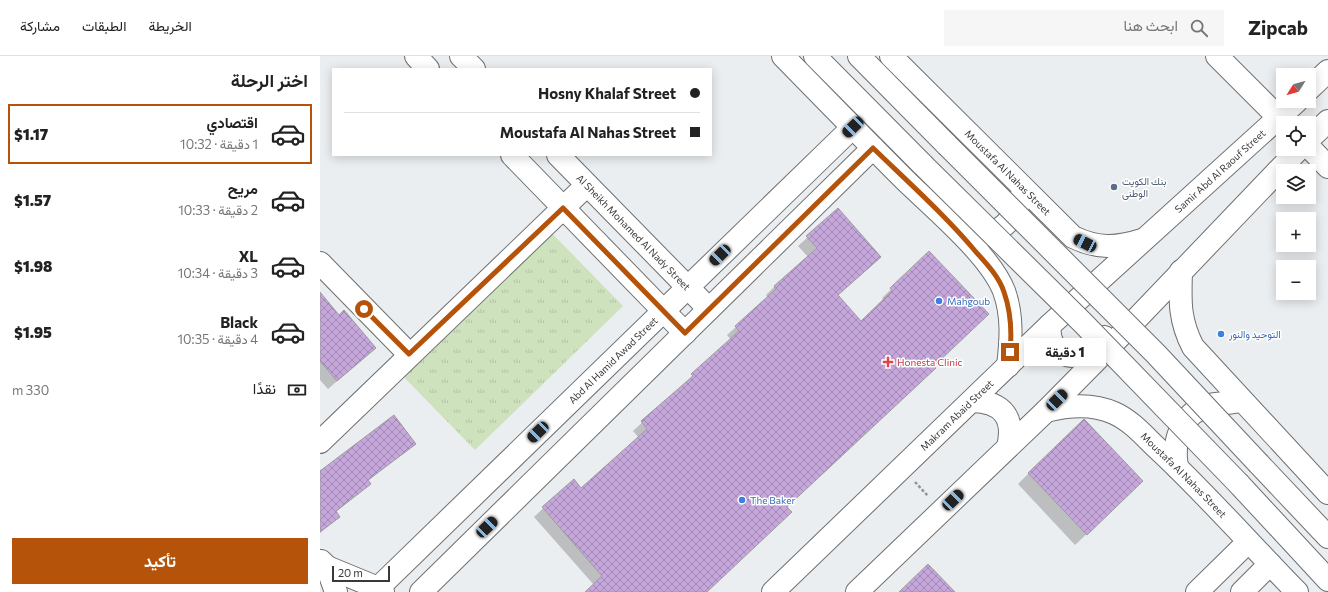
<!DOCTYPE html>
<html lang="ar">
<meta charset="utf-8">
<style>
:root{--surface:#fff;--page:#f6f6f6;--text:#222;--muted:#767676;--line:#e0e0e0;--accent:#b45309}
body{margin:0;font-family:Commissioner,Vazirmatn,sans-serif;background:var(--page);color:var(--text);direction:rtl;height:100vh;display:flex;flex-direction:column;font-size:15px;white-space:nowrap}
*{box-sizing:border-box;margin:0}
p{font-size:13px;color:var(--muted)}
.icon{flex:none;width:22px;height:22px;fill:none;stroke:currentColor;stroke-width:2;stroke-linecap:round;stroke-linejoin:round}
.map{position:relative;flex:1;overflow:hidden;direction:ltr}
.sheet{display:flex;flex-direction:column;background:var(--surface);width:320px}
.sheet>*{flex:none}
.top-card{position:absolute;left:12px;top:12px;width:380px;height:88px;border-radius:0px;box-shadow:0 2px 10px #0003;direction:rtl;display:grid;align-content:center;height:88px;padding:0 12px;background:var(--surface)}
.needle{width:26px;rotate:233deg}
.fabs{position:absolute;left:956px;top:12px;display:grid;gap:8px}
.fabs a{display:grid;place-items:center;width:40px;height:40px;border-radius:0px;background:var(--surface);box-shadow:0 2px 10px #0003;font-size:20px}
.scale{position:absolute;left:12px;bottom:10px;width:58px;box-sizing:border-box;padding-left:4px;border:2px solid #38393b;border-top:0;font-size:11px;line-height:14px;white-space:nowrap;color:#38393b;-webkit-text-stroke:3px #fff;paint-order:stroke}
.end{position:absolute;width:18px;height:18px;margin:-9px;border:5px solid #b45309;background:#fff;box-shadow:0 0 0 2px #fff}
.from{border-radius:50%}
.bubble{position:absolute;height:28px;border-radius:0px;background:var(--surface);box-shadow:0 2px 10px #0003;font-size:13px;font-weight:800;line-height:28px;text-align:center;direction:rtl}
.car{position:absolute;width:12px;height:24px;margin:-12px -6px;border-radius:5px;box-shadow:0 0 3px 1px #0007;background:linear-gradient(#222 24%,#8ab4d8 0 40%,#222 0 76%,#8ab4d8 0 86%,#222 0)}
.top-card b{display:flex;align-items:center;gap:14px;height:38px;font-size:15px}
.top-card b+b{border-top:1px solid var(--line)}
.top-card i{width:10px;height:10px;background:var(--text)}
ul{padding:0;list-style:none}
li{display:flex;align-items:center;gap:12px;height:60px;margin:0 8px 6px;padding:0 4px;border:2px solid transparent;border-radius:0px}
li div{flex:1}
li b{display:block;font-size:15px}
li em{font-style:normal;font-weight:800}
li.active{border-color:var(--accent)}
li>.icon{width:36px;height:36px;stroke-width:1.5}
h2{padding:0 12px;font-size:18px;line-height:48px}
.pay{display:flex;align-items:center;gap:10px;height:44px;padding:0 12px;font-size:15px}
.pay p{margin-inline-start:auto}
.button{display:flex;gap:8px;margin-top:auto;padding:8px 12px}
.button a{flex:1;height:46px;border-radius:0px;background:var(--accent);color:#fff;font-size:16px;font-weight:800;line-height:46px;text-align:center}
header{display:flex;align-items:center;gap:24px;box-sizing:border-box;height:56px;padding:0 20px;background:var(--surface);border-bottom:1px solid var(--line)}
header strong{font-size:19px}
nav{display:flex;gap:22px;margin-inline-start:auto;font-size:14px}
.search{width:280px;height:36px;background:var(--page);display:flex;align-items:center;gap:10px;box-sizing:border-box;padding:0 14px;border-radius:0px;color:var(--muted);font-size:15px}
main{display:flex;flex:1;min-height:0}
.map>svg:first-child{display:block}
</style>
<header>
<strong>Zipcab</strong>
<div class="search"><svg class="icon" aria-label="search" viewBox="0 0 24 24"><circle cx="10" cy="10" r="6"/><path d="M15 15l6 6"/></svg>ابحث هنا</div>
<nav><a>الخريطة</a><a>الطبقات</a><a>مشاركة</a></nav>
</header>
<main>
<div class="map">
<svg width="1008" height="536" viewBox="0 0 1008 536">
<defs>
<pattern id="grass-tufts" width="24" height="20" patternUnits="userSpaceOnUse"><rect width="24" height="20" fill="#cee2be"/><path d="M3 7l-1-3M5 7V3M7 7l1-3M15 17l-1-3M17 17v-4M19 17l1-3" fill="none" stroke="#b2c3a4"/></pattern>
<pattern id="building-cross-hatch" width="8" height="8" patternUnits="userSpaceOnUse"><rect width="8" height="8" fill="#c6a7db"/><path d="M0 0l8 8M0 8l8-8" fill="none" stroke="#a289b3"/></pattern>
</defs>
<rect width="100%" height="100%" fill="#ebeef0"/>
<path fill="url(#grass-tufts)" d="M218 163 303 250 155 394 71 308Z"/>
<g fill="#0003">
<path d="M518 154 551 210 517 240 541 266 564 244 562 242 609 196 466 452 386 536H266L274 529 214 461 253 424 261 433 319 382 313 375 411 284 407 279 448 242 446 239 454 231 488 201 478 190Z"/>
<path d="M0 238 19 260 55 292 8 333 0 324Z"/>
<path d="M94 387 48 425 50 428 16 456 19 461 0 477V416Z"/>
<path d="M709 417 811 436 755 489 698 428Z"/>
</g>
<g fill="url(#building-cross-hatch)" stroke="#9d9c9f">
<path d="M518 152 561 201 518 239 541 265 572 235 570 232 609 195 669 258 614 310 616 312 467 451 472 456 387 536H265L282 520 222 451 254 423 261 432 327 373 321 365 373 320 371 318 419 275 415 270 456 233 454 230 497 192 486 180Z"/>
<path d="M0 236 19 259 24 254 56 292 17 325 0 305Z"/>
<path d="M74 359 96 388 48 424 51 428 16 455 20 461 0 476V415Z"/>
<path d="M764 363 823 425 767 479 708 417Z"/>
<path d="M608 508 635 536H579Z"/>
</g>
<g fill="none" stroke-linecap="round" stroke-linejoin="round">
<defs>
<g id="minor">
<path d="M96 0 108 13"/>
<path d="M141 0 154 13"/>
<path d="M897 0 959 62"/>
<path d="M989 33 1008 15"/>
<path d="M989 83 1008 65"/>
<path d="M989 91 1008 111"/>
<path d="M192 99 365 277"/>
<path id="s1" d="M238 99 389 253"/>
<path d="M0 207 89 298"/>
<path d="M730 269C727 288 742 306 762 298 770 295 778 286 784 281"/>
<path d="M653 345C683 346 695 362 688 391"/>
<path d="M0 386 267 129"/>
<path d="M1 505 7 511 16 536"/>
<path d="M7 511 58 532 63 536"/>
<path id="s2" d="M54 536 533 71"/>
<path d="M101 536 553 92"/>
<path id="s3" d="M453 536 730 269 977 45"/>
<path d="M537 536 726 355 802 278 979 93"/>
<path d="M877 536 928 486"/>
<path d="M922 536 950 508"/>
</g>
<g id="major">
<path d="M463 0C504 42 545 84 586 125 615 153 670 199 684 235 693 260 691 285 688 310"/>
<path d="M495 0 603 109"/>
<path d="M539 0 627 89"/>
<path id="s4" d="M571 0 753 181C778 193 797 192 822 184"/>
<path d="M654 181C679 179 695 164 701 141"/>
<path d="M861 215C860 245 859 264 873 291L1008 437"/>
<path id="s5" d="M726 355C749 349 772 347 794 357 812 365 825 381 839 394 887 439 931 489 977 536"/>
<path d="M939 408 1008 481"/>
<path d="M857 411C852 384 862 356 890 349 900 347 911 347 921 345"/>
<path d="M919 428 1008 524"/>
</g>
</defs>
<use href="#minor" stroke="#6d6f71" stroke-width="24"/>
<use href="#major" stroke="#6d6f71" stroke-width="24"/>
<path stroke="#929496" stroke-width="2.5" stroke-dasharray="3 2" stroke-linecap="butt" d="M595 426 608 440"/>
<use href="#minor" stroke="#fff" stroke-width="22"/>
<use href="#major" stroke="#fff" stroke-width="22"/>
<defs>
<g id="major-bridge">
<path d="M627 89 836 298 939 408"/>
<path d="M603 109 763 267 919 428"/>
</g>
</defs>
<use href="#major-bridge" stroke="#6d6f71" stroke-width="24" stroke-linecap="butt"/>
<use href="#major-bridge" stroke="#fff" stroke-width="22"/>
</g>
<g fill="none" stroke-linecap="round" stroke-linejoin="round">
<path stroke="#b45309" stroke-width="5" d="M44 253 89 298 243 152 365 277 553 92C588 126 625 159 656 196 667 208 679 221 684 236 691 256 692 276 690 296"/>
</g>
<circle fill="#5c6f8a" stroke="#fff" stroke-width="1.5" cx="794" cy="131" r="4"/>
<g fill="#3f7fe0" stroke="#fff" stroke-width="1.5">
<circle cx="619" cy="245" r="4"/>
<circle cx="901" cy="278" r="4"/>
<circle cx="422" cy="444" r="4"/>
</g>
<path fill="#e0444e" stroke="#fff" stroke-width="1.5" d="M566 300h4v4h4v4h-4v4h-4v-4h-4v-4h4z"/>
<g text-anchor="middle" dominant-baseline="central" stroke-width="3" stroke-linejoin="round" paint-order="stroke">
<g font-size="10" fill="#38393b" stroke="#fff">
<text stroke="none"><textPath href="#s3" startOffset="614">Samir Abd Al Raouf Street</textPath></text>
<text stroke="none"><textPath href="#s4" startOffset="165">Moustafa Al Nahas Street</textPath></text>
<text stroke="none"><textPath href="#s1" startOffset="108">Al Sheikh Mohamed Al Nady Street</textPath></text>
<text stroke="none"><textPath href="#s2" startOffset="333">Abd Al Hamid Awad Street</textPath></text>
<text stroke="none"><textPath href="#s3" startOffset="255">Makram Abaid Street</textPath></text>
<text stroke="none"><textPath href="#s5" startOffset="163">Moustafa Al Nahas Street</textPath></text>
</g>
<g font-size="10" fill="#4e5e75" stroke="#fff" text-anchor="start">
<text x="802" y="125">بنك الكويت<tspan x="802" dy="12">الوطنى</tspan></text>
</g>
<g font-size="10" fill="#366cbe" stroke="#fff" text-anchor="start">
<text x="627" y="245">Mahgoub</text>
<text x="909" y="278">التوحيد والنور</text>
<text x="430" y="444">The Baker</text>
</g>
<g font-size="10" fill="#be3a42" stroke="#fff" text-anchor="start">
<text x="577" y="306">Honesta Clinic</text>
</g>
</g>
</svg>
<div class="fabs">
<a><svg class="needle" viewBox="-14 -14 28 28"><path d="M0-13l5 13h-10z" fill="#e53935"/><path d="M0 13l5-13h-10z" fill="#767676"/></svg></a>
<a><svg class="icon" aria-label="locate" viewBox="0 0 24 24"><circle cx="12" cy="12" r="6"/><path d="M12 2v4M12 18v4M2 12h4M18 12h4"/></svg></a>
<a><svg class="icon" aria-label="layers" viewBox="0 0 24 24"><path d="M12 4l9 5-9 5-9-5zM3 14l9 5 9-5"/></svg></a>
<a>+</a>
<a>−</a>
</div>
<div class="scale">20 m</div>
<i class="end from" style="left:44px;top:253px"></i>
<i class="end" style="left:690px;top:296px"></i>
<div class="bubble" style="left:704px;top:282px;width:82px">1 دقيقة</div>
<i class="car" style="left:533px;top:71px;rotate:226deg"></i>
<i class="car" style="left:765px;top:187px;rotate:297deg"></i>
<i class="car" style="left:400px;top:199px;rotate:226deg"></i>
<i class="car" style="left:737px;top:344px;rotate:45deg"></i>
<i class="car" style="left:218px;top:376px;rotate:226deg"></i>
<i class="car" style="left:633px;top:444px;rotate:46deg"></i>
<i class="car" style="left:167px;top:471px;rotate:46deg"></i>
<div class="top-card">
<b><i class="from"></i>Hosny Khalaf Street</b>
<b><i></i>Moustafa Al Nahas Street</b>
</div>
</div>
<section class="sheet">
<h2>اختر الرحلة</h2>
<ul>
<li class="active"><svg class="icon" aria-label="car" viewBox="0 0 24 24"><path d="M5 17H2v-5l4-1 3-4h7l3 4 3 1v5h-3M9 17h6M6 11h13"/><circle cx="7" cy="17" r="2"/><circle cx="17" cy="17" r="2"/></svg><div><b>اقتصادي</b><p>1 دقيقة · 10:32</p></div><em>$1.17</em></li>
<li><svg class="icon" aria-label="car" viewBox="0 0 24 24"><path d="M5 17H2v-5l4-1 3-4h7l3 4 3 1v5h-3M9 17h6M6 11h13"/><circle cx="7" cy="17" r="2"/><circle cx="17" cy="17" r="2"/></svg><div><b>مريح</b><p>2 دقيقة · 10:33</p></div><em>$1.57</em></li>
<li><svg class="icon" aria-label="car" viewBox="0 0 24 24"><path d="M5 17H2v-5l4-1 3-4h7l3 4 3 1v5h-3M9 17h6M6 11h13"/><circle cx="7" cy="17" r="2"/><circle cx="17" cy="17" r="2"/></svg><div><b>XL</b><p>3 دقيقة · 10:34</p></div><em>$1.98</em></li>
<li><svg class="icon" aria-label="car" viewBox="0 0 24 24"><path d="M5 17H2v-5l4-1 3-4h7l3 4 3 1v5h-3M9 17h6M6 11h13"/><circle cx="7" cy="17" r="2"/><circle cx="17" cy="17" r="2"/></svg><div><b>Black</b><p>4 دقيقة · 10:35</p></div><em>$1.95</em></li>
</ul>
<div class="pay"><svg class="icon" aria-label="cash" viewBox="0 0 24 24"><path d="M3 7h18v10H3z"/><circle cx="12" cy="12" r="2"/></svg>نقدًا<p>330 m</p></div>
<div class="button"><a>تأكيد</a></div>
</section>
</main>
